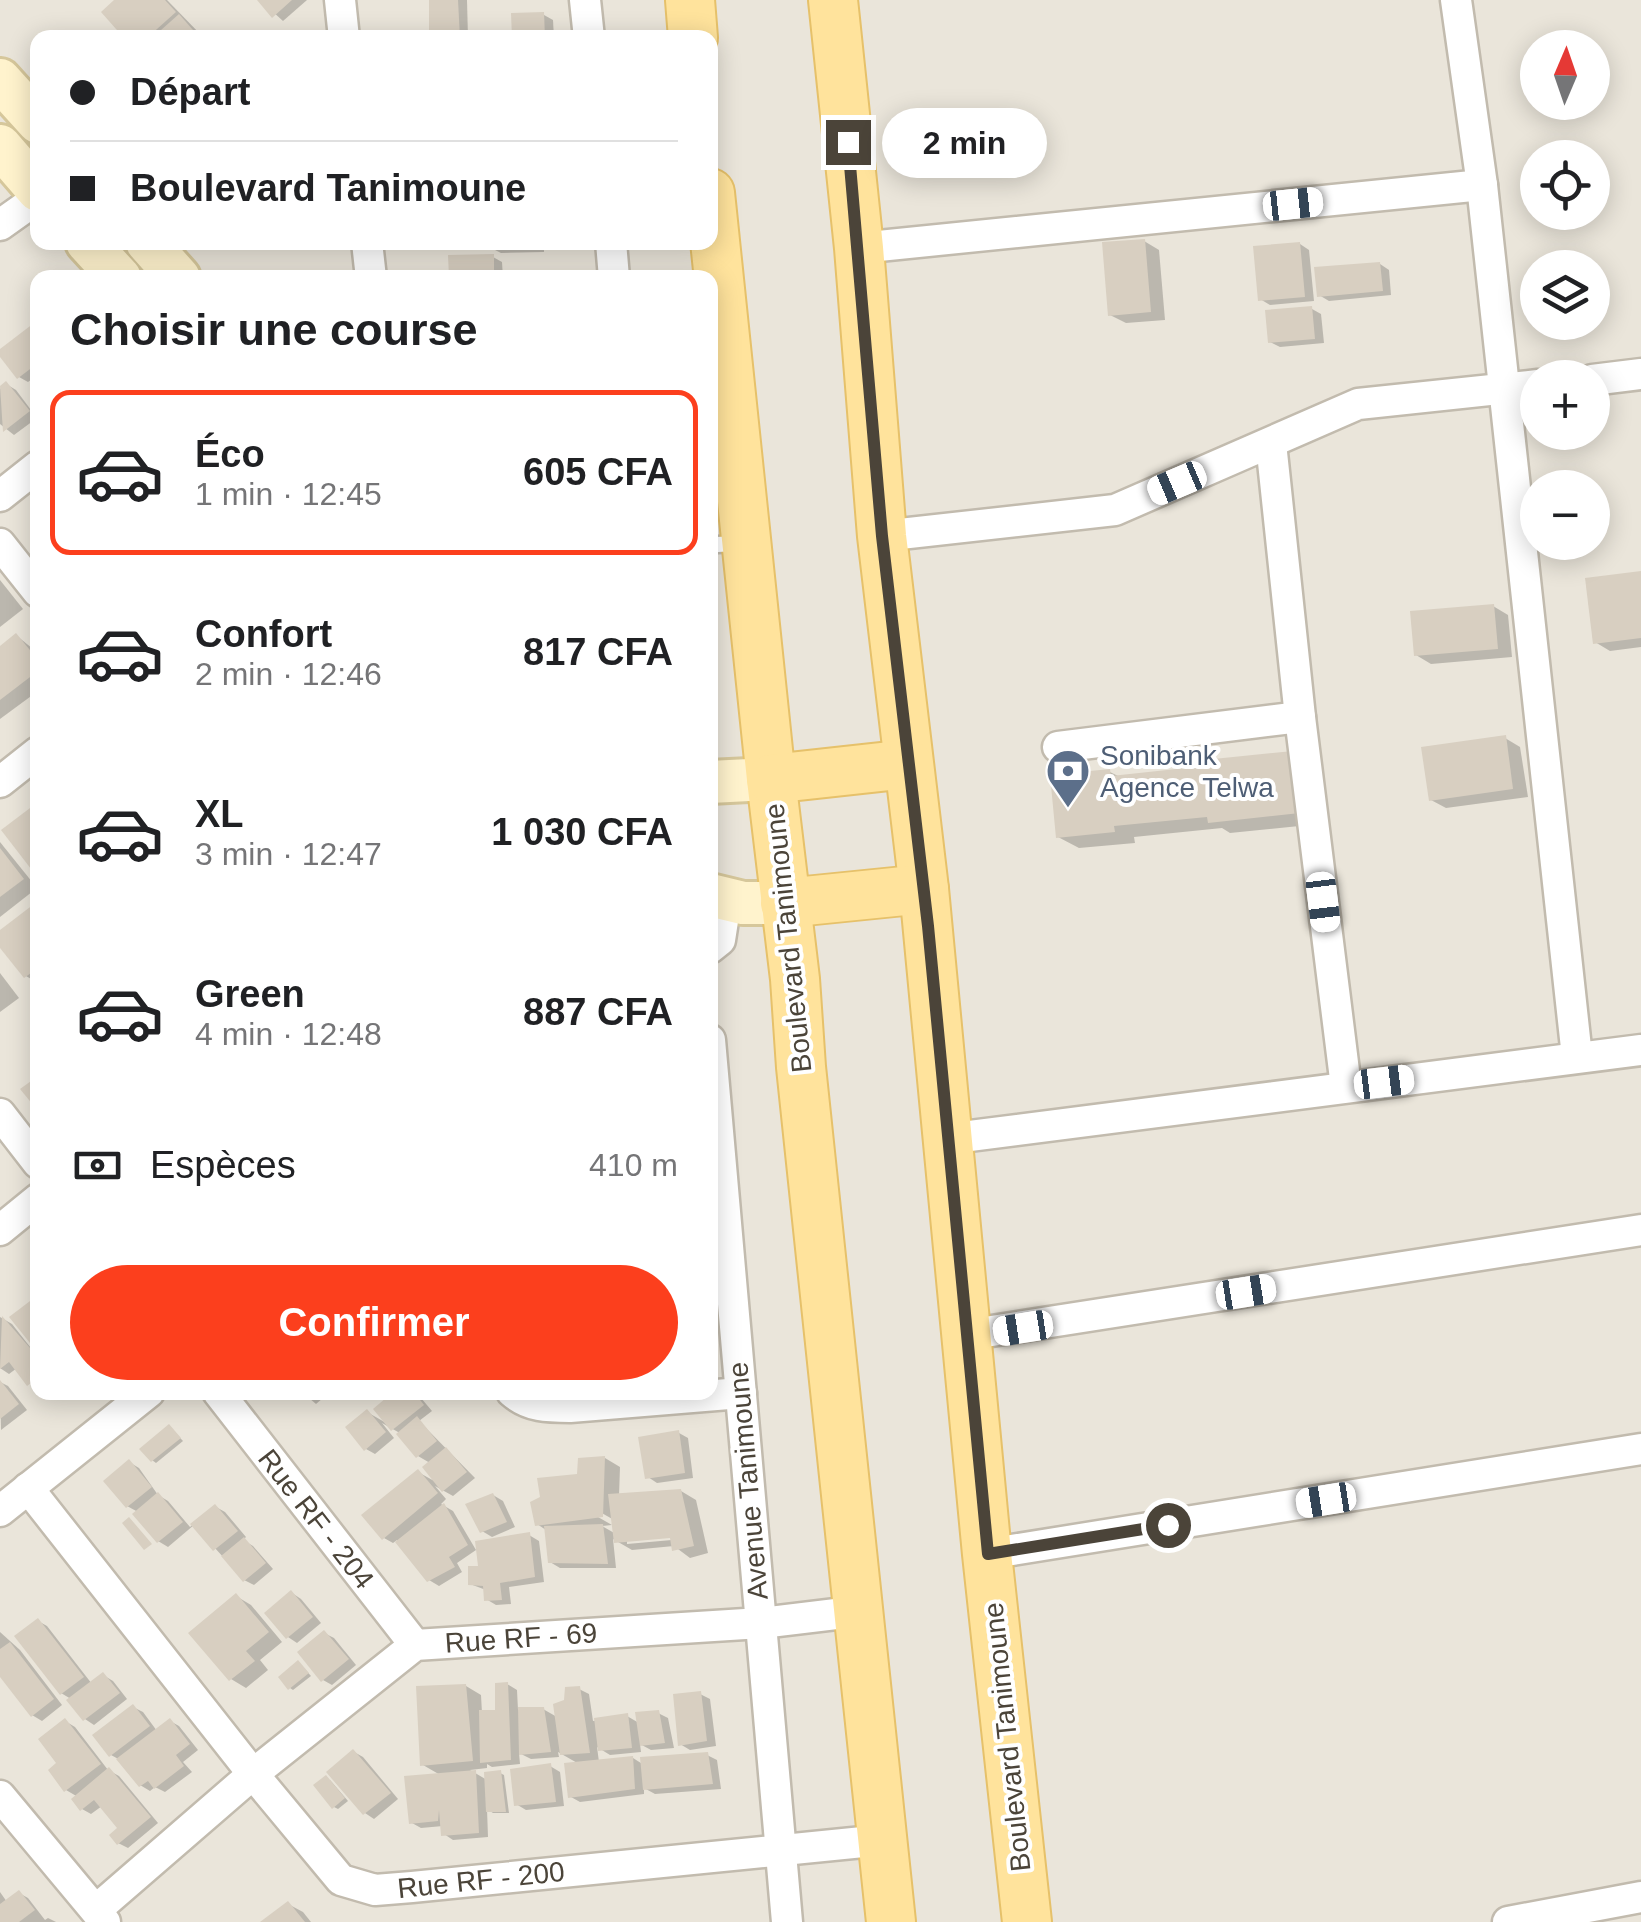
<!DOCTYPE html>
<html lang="fr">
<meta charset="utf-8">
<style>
:root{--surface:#fff;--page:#f2f2f2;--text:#202124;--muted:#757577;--line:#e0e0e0;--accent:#fc3f1d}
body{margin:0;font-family:Arial,sans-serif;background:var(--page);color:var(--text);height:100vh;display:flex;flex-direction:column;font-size:38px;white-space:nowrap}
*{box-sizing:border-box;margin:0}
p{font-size:32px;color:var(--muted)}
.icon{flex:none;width:55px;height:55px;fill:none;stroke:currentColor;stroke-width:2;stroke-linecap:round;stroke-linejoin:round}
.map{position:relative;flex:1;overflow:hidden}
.details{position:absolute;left:30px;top:270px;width:688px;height:1130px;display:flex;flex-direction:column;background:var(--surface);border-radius:20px;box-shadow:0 5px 25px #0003}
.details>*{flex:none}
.banner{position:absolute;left:30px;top:30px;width:688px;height:220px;border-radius:20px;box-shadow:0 5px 25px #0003;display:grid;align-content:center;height:220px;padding:0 40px;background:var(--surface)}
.needle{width:65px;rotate:2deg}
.fabs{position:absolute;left:1520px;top:30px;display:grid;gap:20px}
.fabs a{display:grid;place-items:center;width:90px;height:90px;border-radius:50%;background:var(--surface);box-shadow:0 5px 25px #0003;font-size:50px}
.end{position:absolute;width:45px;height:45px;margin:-22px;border:12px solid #4b4439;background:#fff;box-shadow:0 0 0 5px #fff}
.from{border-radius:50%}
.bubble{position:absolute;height:70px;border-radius:35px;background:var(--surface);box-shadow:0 5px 25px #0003;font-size:32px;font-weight:600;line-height:70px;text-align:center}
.car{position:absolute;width:30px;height:60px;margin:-30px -15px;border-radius:12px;box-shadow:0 0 8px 2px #0007;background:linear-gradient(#fff 24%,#345 0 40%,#fff 0 76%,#345 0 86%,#fff 0)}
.banner b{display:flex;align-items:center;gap:35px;height:95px;font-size:38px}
.banner b+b{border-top:2px solid var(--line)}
.banner i{width:25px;height:25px;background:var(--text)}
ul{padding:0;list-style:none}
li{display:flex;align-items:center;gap:30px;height:165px;margin:0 20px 15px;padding:0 20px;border:5px solid transparent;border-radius:20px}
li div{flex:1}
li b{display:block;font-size:38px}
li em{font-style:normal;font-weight:600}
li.current{border-color:var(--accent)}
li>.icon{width:90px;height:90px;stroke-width:1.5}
h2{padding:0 40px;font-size:45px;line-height:120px}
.pay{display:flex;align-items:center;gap:25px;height:110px;padding:0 40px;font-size:38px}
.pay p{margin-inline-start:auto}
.cta{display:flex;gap:20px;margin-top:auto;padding:20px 40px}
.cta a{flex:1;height:115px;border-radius:60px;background:var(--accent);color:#fff;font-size:40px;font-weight:600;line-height:115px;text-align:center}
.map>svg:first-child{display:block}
</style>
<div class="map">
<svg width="1641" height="1922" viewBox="0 0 1641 1922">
<rect width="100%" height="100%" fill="#f6f3ec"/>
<path fill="#eae5da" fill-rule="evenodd" d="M0 0H1641V1922H0ZM38 38H710V242H38ZM1538 48H1592V102H1538ZM1538 158H1592V212H1538ZM1538 268H1592V322H1538ZM38 278H710V1392H38ZM1538 378H1592V432H1538ZM1538 488H1592V542H1538Z"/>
<g fill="#0003" fill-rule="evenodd">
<path d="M117 0H167L204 38H127Z"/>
<path d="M260 0H307L283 21Z"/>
<path d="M431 0H467L468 38H432Z"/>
<path d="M544 15 553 20 554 38H514Z"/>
<path d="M1144 241 1159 250 1165 320 1126 323 1110 315Z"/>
<path d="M438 242H544V252L501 253 487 246 448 249Z"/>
<path d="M1300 244 1309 250 1314 301 1270 305 1260 299Z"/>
<path d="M493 257 502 262 503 278H451Z"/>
<path d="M1380 264 1389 270 1391 295 1329 301 1319 295Z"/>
<path d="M1312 309 1321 314 1324 343 1280 347 1270 342Z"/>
<path d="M38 323V375L28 382 19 377 0 352Z"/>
<path d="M6 384 16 390 37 418 14 435 0 424V389Z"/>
<path d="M1641 573V647L1610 651 1595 642Z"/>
<path d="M0 580 23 609 0 627Z"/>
<path d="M1493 606 1508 615 1512 657 1431 664 1416 655Z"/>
<path d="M17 636 38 653V691L0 719V649Z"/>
<path d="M1505 738 1520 747 1528 797 1446 808 1431 800Z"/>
<path d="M1197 763 1319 824 1230 833 1222 828 1134 837 1135 843 1079 848 1058 837 1110 772 1120 777 1198 770Z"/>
<path d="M0 842 37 888 0 917Z"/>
<path d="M38 905V983L26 976 0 944V933Z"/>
<path d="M0 973 19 998 0 1012Z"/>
<path d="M0 1317 12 1324 38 1357V1382L33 1386 17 1368 9 1374 0 1368Z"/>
<path d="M0 1382 8 1386 27 1410 1 1430Z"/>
<path d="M302 1392H330L316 1404Z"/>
<path d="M397 1392H416L432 1411 419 1421 475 1478 453 1496 435 1486 446 1499 441 1504 453 1511 476 1550 457 1563 462 1572 439 1586 429 1580 397 1540 393 1543 384 1538 418 1472 436 1482 430 1463 418 1456 398 1432 382 1423 394 1438 375 1454 366 1449 367 1412 388 1424Z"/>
<path d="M170 1427 183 1441 156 1463 152 1460Z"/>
<path d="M679 1433 688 1438 693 1478 657 1483 648 1477Z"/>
<path d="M605 1458 620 1467 619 1496 681 1491 696 1500 708 1553 690 1558 674 1546 632 1550 613 1539 616 1568H560L550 1562 546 1530 537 1524ZM593 1508 614 1520 616 1534 602 1526 612 1525 591 1513ZM682 1534 683 1539 627 1544V1539Z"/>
<path d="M129 1462 139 1468 158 1495 168 1501 190 1527 216 1507 225 1512 246 1537 243 1540 253 1546 273 1569 254 1585 244 1580 194 1525 168 1547 158 1541 138 1512 127 1506Z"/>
<path d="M493 1495 503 1501 515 1527 492 1537 482 1531Z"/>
<path d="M529 1535 539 1541 544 1582 509 1587 511 1604 496 1605 486 1599V1590L470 1584 481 1569Z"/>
<path d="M292 1593 301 1599 321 1623 297 1643 288 1637Z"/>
<path d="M236 1596 251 1605 282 1642 260 1660 268 1670 246 1688 231 1679Z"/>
<path d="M38 1621 47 1626 92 1684 103 1675 113 1681 127 1699 94 1725 85 1719 71 1699 61 1693Z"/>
<path d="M0 1632 20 1650 62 1705 42 1721 32 1715 0 1673Z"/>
<path d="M324 1633 334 1638 356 1665 332 1685 323 1680Z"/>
<path d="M302 1666 311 1676 293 1690 290 1688Z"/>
<path d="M507 1684 517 1690 518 1710 543 1709 557 1717 579 1689 589 1694 593 1721 627 1716 639 1723 658 1713 668 1718 674 1748 651 1750 640 1744 641 1752 610 1755 597 1747 599 1762 633 1758 644 1765 707 1755 717 1760 721 1789 655 1794 644 1788V1794L580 1802 571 1797 579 1764 558 1752 559 1757 531 1759 519 1753 520 1764 492 1767 487 1764V1768L470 1770 487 1780 500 1773 504 1775 509 1813H493L487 1809 488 1837 453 1840 444 1834 443 1826 421 1828 412 1823 442 1776 423 1765 466 1686 481 1695 482 1713 497 1712Z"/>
<path d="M700 1694 710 1699 716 1746 690 1750 680 1744Z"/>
<path d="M133 1707 143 1712 157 1731 170 1721 179 1726 198 1750 183 1762 192 1772 165 1792 155 1787 150 1791 140 1785 122 1761 111 1755Z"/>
<path d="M65 1721 75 1727 108 1770 119 1776 158 1823 128 1848 118 1843 121 1828 102 1806 91 1814 82 1809 78 1797 66 1790 60 1764Z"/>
<path d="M354 1752 363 1757 398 1799 374 1819 365 1813Z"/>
<path d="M550 1766 560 1772 564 1806 526 1810 516 1804Z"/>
<path d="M330 1780 348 1801 338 1809 334 1807Z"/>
<path d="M0 1892 7 1902 19 1893 28 1898 45 1920 48 1918 56 1922H0Z"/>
<path d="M288 1904 303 1912 311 1922H264Z"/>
</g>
<g fill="#d8cfc1">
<path d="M114 0H165L176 12 147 38H124L101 12Z"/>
<path d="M257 0H292L272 18Z"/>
<path d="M429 0H458L460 38H429Z"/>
<path d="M544 12 545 38H512L511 13Z"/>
<path d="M179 14 200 38H152Z"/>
<path d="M1145 239 1151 312 1108 316 1102 242Z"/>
<path d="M488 242H535V248L489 249Z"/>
<path d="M1300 242 1305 297 1258 301 1253 246Z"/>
<path d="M494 254V278H449L448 255Z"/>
<path d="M1380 262 1383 291 1317 297 1314 267Z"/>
<path d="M1312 306 1315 339 1268 343 1265 310Z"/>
<path d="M38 320V363L17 379 0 357V349Z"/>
<path d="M6 381 30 411 3 432 0 386Z"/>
<path d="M1641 571V638L1593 644 1585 578Z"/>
<path d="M1494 604 1498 649 1414 656 1410 611Z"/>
<path d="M16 633 38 660V671L0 700V646Z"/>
<path d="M1506 735 1513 789 1429 801 1421 747Z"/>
<path d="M1293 751 1300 813 1208 823 1207 817 1114 826 1115 832 1056 838 1050 775 1110 769 1111 776 1195 767 1194 761Z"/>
<path d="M38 802V878L1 830Z"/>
<path d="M0 848 24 879 0 897Z"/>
<path d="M38 901V968L24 978 0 948V930Z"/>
<path d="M38 1076V1111L20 1089Z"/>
<path d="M38 1295V1337L30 1343 9 1317Z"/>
<path d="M2 1316 38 1357V1378L27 1386 9 1362 0 1369Z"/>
<path d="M0 1380 19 1404 0 1419Z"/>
<path d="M393 1392H414L424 1405 391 1431 373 1409Z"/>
<path d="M367 1409 386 1432 364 1451 345 1427Z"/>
<path d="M417 1416 437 1441 416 1458 396 1434Z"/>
<path d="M169 1424 181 1438 151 1462 139 1449Z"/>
<path d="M679 1430 685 1473 645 1479 638 1437Z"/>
<path d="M446 1447 467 1472 442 1492 422 1467Z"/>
<path d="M605 1456 603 1517 535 1526 530 1502 540 1497 537 1478 577 1474 578 1458Z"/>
<path d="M129 1459 152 1487 126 1508 103 1481Z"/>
<path d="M418 1469 438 1493 382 1540 361 1515Z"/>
<path d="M681 1489 694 1546 672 1551 670 1538 614 1543 608 1494Z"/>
<path d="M158 1492 183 1522 157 1543 132 1514Z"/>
<path d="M493 1493 507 1522 480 1533 465 1504Z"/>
<path d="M444 1503 468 1545 449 1557 455 1567 427 1582 395 1542Z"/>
<path d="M215 1504 238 1531 213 1551 190 1524Z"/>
<path d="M129 1517 152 1544 144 1550 122 1523Z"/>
<path d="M603 1524 608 1564 548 1563 544 1526Z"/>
<path d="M530 1532 535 1577 500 1583 502 1600 484 1601 483 1586 468 1585V1566H478L475 1541Z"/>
<path d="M244 1537 266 1563 243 1582 221 1556Z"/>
<path d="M291 1590 313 1617 286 1639 264 1613Z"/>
<path d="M236 1593 269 1632 246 1651 255 1661 229 1681 188 1633Z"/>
<path d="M38 1618 84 1677 60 1695 14 1636Z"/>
<path d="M324 1630 349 1659 321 1682 297 1652Z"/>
<path d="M10 1642 54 1699 31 1717 0 1677V1649Z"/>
<path d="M298 1660 309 1673 288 1690 278 1677Z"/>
<path d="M103 1672 120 1693 83 1721 66 1700Z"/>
<path d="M508 1682 511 1760 480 1763 479 1710H495V1683Z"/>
<path d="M466 1684 473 1761 420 1766 416 1686Z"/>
<path d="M580 1686 590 1753 560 1755 553 1704 564 1700 565 1687Z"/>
<path d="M701 1691 707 1741 678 1746 673 1694Z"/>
<path d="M133 1704 150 1726 109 1757 92 1735Z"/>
<path d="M518 1707H544L551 1752 519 1755Z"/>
<path d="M659 1710 665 1743 640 1746 635 1712Z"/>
<path d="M628 1713 632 1748 598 1751 594 1718Z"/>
<path d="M65 1718 101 1764 64 1792 48 1770 56 1763 38 1739Z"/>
<path d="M170 1718 190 1744 176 1755 184 1766 154 1789 148 1781 139 1787 116 1759Z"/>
<path d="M353 1749 391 1793 363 1815 326 1772Z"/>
<path d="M708 1752 713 1784 643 1790 640 1757Z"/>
<path d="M633 1756 635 1789 568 1798 564 1763Z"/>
<path d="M551 1763 556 1802 514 1806 510 1769Z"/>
<path d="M109 1767 151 1817 117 1845 109 1835 117 1828 94 1800 80 1811 71 1799Z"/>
<path d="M476 1770 479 1833 441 1836 439 1810 438 1821 409 1824 404 1776Z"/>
<path d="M501 1770 506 1812H486L484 1772Z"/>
<path d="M326 1775 345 1798 332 1809 313 1785Z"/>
<path d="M19 1890 35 1910 19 1922H0V1904Z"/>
<path d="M288 1901 305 1922H260Z"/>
</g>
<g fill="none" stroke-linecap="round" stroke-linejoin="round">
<defs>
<path id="service" d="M710 545 741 543"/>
<g id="minor">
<path d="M340 0 344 38"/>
<path d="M585 0 589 38"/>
<path d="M1456 0 1482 185 1577 1057"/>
<path d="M0 225 38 198"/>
<path d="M367 242 371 278"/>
<path d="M611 242 614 278"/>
<path d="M859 248 1482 185"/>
<path d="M1592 380 1641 374"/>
<path d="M1271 443 1300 717 1346 1087"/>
<path d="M0 496 38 466"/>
<path d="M882 536 1115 510 1358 404 1538 385"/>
<path d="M0 544 38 592"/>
<path d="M1058 747 1300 717"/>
<path d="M0 782 38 752"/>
<path d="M710 948 720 940 726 901"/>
<path d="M710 1040 787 1922"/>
<path d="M0 1114 38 1163"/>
<path d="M946 1139 1641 1050"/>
<path d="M0 1230 38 1199"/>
<path d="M966 1335 1641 1230"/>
<path d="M218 1392 415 1645"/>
<path d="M512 1392C529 1407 548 1407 570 1407L741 1393"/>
<path d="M28 1488 253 1774 341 1880 375 1890 412 1887 883 1840"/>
<path d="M0 1511 149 1392"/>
<path d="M987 1554 1641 1449"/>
<path d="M0 1796 105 1922"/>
<path d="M96 1910 253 1774 415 1645 761 1623 861 1611"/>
<path d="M1508 1922 1641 1897"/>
</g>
<g id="secondary">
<path d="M0 80 38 122"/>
<path d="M0 146 38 190"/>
<path d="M87 242 120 278"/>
<path d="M147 242 179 278"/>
<path d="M710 782 771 779"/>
<path d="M710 895 743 903H785"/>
</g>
<g id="primary">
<path d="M690 0 693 38"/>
<path d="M833 0 859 248 882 536 924 889 987 1554 1027 1922"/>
<path d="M710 193 771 779 795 979 801 1067 891 1922"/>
<path d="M771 779 908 764"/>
<path d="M785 903 924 889"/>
</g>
</defs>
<use href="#service" stroke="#c2bbae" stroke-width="20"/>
<use href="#minor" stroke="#c2bbae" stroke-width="35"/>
<use href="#secondary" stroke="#d6c79b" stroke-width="48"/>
<use href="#primary" stroke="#e6c16a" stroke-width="52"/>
<use href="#service" stroke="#fff" stroke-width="15"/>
<use href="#minor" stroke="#fff" stroke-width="30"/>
<use href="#secondary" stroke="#fff3cd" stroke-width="42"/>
<use href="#primary" stroke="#ffe39c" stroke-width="48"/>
</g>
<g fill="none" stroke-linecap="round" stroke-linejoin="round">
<path stroke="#4b4439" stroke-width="12" d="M848 142 882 536 928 926 988 1554 1168 1525"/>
</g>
<defs>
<symbol id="bank-pin" viewBox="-11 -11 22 30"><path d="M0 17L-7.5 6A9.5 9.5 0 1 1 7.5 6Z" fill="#5c6f8a" stroke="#fff"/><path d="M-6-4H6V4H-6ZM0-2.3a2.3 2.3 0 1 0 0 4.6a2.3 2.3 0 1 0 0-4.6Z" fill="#fff"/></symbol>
</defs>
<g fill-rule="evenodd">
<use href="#bank-pin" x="1043" y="746" width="50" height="68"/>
</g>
<g text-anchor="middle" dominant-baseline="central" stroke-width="8" stroke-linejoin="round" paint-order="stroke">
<g font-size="28" fill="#4e5e75" stroke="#fff" text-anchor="start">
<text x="1100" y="755">Sonibank<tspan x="1100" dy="32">Agence Telwa</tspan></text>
</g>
<g font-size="28" fill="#4b4439" stroke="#fff">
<text transform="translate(788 938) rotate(-96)">Boulevard Tanimoune</text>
<text transform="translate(748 1481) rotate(-95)">Avenue Tanimoune</text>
<text transform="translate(316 1519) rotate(52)">Rue RF - 204</text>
<text transform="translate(521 1638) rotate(-4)">Rue RF - 69</text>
<text transform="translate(1007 1737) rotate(-96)">Boulevard Tanimoune</text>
<text transform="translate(481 1880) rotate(-6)">Rue RF - 200</text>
</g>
</g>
</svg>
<div class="fabs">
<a><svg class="needle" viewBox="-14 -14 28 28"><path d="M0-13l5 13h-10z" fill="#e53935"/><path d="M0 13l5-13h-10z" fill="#757577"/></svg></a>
<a><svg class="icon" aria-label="locate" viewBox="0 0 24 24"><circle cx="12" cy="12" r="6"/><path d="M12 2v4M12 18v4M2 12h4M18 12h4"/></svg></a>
<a><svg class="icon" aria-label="layers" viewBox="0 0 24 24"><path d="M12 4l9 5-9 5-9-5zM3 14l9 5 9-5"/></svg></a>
<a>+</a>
<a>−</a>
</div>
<i class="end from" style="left:1168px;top:1525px"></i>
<i class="end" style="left:848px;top:142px"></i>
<div class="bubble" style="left:882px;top:108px;width:165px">2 min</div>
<i class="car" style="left:1293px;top:204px;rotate:84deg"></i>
<i class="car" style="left:1177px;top:483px;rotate:247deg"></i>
<i class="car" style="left:1323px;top:902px;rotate:173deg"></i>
<i class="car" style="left:1384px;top:1082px;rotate:83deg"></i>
<i class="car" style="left:1246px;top:1292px;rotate:81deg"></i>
<i class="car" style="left:1023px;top:1328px;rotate:261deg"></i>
<i class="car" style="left:1326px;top:1500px;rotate:261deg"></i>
<div class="banner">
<b><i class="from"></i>Départ</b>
<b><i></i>Boulevard Tanimoune</b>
</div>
<section class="details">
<h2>Choisir une course</h2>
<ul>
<li class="current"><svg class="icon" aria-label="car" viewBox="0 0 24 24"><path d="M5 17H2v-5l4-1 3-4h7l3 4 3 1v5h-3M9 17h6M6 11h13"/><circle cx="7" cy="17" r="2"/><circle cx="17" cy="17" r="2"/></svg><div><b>Éco</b><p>1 min · 12:45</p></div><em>605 CFA</em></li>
<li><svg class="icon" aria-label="car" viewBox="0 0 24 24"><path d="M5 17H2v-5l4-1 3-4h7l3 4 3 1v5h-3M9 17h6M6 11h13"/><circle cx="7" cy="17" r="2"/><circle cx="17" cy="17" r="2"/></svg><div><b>Confort</b><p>2 min · 12:46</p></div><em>817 CFA</em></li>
<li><svg class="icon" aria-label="car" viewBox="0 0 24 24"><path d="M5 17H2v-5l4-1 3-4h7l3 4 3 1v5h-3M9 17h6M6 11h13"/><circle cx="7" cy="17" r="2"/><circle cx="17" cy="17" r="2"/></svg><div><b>XL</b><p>3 min · 12:47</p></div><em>1 030 CFA</em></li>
<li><svg class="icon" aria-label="car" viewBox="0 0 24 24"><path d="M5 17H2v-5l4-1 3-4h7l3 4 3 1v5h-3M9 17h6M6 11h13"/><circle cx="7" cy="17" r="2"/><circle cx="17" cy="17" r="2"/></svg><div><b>Green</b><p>4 min · 12:48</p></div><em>887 CFA</em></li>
</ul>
<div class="pay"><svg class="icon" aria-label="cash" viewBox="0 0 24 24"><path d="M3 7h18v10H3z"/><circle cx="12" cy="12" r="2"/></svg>Espèces<p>410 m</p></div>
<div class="cta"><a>Confirmer</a></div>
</section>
</div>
